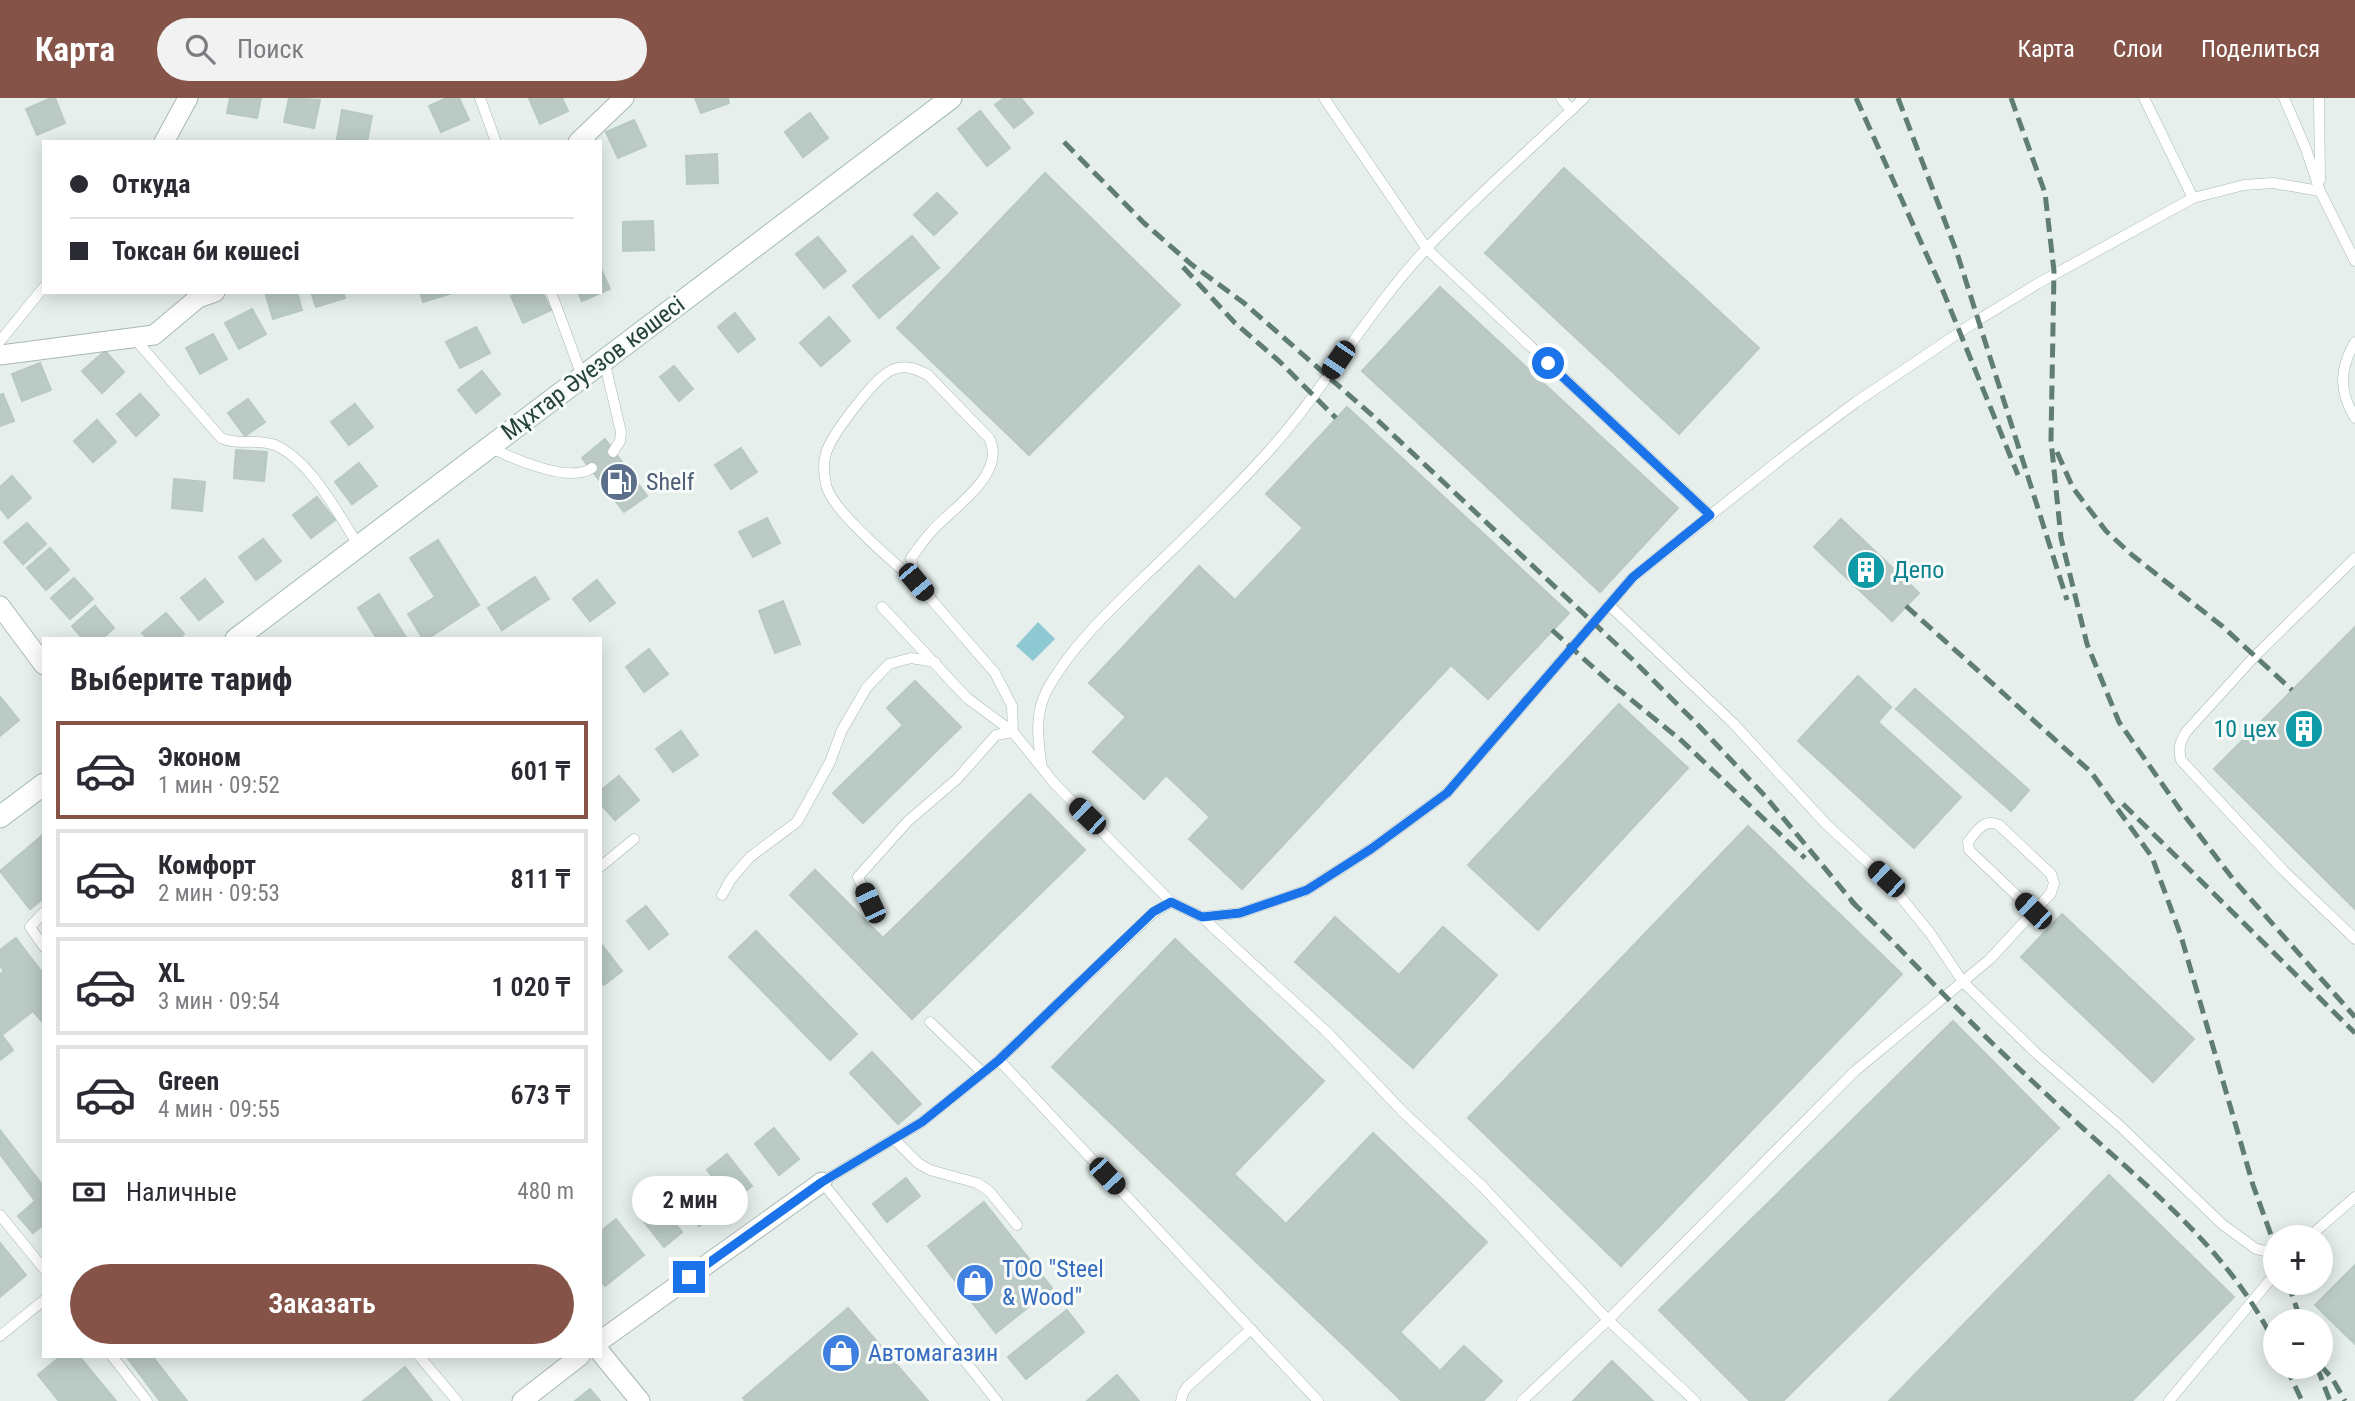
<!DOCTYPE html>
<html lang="ru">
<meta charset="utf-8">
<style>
:root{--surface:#fff;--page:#f2f2f3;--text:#2b2b33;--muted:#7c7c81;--line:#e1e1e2;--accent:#855347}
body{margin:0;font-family:"Roboto Condensed",sans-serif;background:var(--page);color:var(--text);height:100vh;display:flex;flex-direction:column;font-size:26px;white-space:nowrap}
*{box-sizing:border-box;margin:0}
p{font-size:23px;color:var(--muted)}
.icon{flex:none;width:38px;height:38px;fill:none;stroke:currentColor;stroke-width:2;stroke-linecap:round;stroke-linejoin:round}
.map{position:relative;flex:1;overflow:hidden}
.panel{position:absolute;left:42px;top:539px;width:560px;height:721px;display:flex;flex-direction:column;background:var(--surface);border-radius:0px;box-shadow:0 4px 18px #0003}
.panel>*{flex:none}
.guide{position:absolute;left:42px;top:42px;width:560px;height:154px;border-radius:0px;box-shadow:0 4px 18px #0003;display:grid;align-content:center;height:154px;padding:0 28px;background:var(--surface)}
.fabs{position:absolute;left:2263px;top:1127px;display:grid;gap:14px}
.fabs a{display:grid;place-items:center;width:70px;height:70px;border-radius:50%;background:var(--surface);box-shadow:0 4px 18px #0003;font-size:35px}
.end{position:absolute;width:32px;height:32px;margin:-16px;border:9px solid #1a73e8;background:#fff;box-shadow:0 0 0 4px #fff}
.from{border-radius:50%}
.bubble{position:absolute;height:49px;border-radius:24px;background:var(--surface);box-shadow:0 4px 18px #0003;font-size:23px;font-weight:600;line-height:49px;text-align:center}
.car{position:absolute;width:21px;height:42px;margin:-21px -10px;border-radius:9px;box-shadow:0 0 5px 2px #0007;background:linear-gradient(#222 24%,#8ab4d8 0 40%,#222 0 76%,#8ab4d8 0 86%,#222 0)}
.guide b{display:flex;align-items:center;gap:24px;height:66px;font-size:26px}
.guide b+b{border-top:2px solid var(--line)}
.guide i{width:18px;height:18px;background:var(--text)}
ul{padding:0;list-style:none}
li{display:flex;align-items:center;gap:21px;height:98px;margin:0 14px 10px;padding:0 14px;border:4px solid var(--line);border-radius:0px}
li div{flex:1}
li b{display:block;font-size:26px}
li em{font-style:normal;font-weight:600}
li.active{border-color:var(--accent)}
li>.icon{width:63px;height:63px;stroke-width:1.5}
h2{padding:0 28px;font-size:32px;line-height:84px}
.pay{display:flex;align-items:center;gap:18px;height:77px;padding:0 28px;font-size:26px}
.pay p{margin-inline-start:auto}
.action{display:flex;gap:14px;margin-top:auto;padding:14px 28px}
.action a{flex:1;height:80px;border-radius:42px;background:var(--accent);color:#fff;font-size:28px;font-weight:600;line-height:80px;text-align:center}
header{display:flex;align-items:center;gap:42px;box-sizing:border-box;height:98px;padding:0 35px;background:var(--accent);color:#fff}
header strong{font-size:33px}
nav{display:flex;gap:38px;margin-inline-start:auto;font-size:24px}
.search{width:490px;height:63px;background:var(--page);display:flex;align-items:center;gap:18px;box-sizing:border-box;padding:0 24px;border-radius:38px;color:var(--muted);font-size:26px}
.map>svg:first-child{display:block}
</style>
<header>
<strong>Карта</strong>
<div class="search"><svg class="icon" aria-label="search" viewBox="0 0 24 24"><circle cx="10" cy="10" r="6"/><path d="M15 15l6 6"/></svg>Поиск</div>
<nav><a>Карта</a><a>Слои</a><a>Поделиться</a></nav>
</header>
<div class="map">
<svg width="2355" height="1303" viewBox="0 0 2355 1303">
<rect width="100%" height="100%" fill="#e6efeb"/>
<path fill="#8ec9d4" d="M1038 524 1055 541 1033 563 1016 548Z"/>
<g fill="#bbcac4" stroke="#b8c9c2" stroke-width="2">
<path d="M51 0H55L65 25 37 37 26 11Z"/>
<path d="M230 0H261L257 20 227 15Z"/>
<path d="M289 0 320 2 314 30 284 24Z"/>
<path d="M447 0H459L469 22 441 34 429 8Z"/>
<path d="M529 0H562L568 13 540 26Z"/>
<path d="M695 0H728L729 5 701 15Z"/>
<path d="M1004 0H1021L1033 15 1014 30 995 7Z"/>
<path d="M342 12 372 18 367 44 337 41Z"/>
<path d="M980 13 1010 50 987 68 958 31Z"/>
<path d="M810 15 828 40 803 59 785 34Z"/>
<path d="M634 22 646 48 618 60 606 34Z"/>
<path d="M717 56 718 85 687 86 686 58Z"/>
<path d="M1564 70 1759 250 1679 336 1485 155Z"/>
<path d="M1045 75 1180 207 1029 357 897 230Z"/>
<path d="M937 95 957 115 934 137 914 117Z"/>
<path d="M653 123 654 152 623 153V124Z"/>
<path d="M912 138 939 170 879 220 853 188Z"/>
<path d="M818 139 846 173 824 190 796 156Z"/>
<path d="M600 169 610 191 582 203 578 194H600Z"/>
<path d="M1440 189 1678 410 1600 494 1362 273Z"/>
<path d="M265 194H297L302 212 273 221Z"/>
<path d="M311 194H343L345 200 316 209Z"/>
<path d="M420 194H452V195L423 204Z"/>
<path d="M519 194H542L551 212 523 225 511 198Z"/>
<path d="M252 211 266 236 239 251 225 225Z"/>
<path d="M735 215 755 241 738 254 718 229Z"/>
<path d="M829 219 850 243 821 268 800 245Z"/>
<path d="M476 229 490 255 460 270 446 244Z"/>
<path d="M213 236 227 261 200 276 186 250Z"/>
<path d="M105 253 124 274 102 295 82 273Z"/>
<path d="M40 265 51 292 22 303 12 276Z"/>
<path d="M674 268 693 291 679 303 660 279Z"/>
<path d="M482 273 500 296 476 315 458 292Z"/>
<path d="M3 296 14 323 0 328V297Z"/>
<path d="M140 296 159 317 136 338 117 316Z"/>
<path d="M248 301 265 324 245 338 228 315Z"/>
<path d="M355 306 373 329 349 347 331 324Z"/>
<path d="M1347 309 1569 515 1488 601 1451 567 1242 791 1189 741 1210 719 1166 677 1144 701 1093 654 1126 619 1089 585 1199 468 1235 502 1303 430 1266 396Z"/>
<path d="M97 322 116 344 93 364 74 343Z"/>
<path d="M605 341 647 398 624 414 582 360Z"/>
<path d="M741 350 757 374 731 391 715 367Z"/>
<path d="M236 352 267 354 264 383 234 380Z"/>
<path d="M359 365 377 388 352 406 335 384Z"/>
<path d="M12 378 31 400 8 420 0 410V389Z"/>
<path d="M174 381 205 384 202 413 172 410Z"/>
<path d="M317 399 335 422 311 440 293 417Z"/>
<path d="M767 420 780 445 753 459 739 434Z"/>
<path d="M1841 421 1919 495 1892 523 1814 449Z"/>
<path d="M27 425 46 446 23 466 4 444Z"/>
<path d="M263 441 281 463 256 482 239 459Z"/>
<path d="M438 442 479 507 427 541H423L408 516 435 499 410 460Z"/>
<path d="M50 450 69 472 46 492 27 470Z"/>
<path d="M535 479 549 501 502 532 488 510Z"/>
<path d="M74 480 93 501 70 521 51 500Z"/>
<path d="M205 481 223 504 199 522 181 500Z"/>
<path d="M597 482 615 505 590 523 573 501Z"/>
<path d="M379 496 400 530 384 541H377L358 510Z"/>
<path d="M783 503 800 546 775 555 759 513Z"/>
<path d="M95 508 114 530 102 541H83L72 528Z"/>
<path d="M166 515 184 536 179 541H148L142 535Z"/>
<path d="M2355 529V811L2214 671Z"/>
<path d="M400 530 407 541H384Z"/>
<path d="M649 551 668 576 644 594 626 569Z"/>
<path d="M1858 578 1891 609 1878 624 1961 699 1914 750 1798 643Z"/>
<path d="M915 583 961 629 863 725 833 695 903 627 887 610Z"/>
<path d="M1915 591 2029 692 2011 713 1896 611Z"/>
<path d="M0 599 19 622 0 638Z"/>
<path d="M1619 606 1688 670 1538 832 1468 767Z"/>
<path d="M681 633 698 657 673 674 656 651Z"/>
<path d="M619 678 639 702 615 722 600 705V693Z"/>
<path d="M1030 696 1085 752 912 921 790 797 815 772 883 840Z"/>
<path d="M1748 728 1902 876 1621 1168 1468 1020Z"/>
<path d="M44 736V800L30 811 0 773Z"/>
<path d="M646 808 668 836 649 851 627 823Z"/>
<path d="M2062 816 2194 941 2153 984 2021 859Z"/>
<path d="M1335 819 1399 877 1443 829 1497 877 1413 970 1295 864Z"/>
<path d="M756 833 857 936 830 962 729 859Z"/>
<path d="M16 840 44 877V926L33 913 2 937 13 952 0 962V876L4 873 0 868V852Z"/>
<path d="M1175 841 1324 983 1234 1076 1286 1126 1373 1035 1487 1144 1400 1234 1440 1273 1464 1248 1502 1283 1483 1303H1402L1052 969Z"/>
<path d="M602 847 622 873 604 887 600 883Z"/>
<path d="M1953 923 2059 1030 1783 1303H1750L1659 1212Z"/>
<path d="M872 954 921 1006 898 1026 850 975Z"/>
<path d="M774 1030 799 1061 779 1077 755 1046Z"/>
<path d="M0 1032 44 1089V1126L33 1135 18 1118 35 1103 0 1056Z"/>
<path d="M727 1056 752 1088 732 1103 707 1072Z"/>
<path d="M2109 1077 2234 1199 2132 1303H1889Z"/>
<path d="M906 1080 920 1098 887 1124 873 1106Z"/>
<path d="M694 1081 719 1112 699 1128 674 1097Z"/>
<path d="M656 1101 682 1134 664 1149 637 1115Z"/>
<path d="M984 1104 1052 1190 996 1235 928 1148Z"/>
<path d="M616 1121 644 1157 605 1188 600 1182V1134Z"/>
<path d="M0 1145 26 1177 0 1199Z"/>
<path d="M2355 1167V1246L2315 1207Z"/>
<path d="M848 1210 928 1303H745L743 1300Z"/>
<path d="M1067 1212 1084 1234 1026 1281 1008 1259Z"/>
<path d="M61 1258H79L116 1303H59L38 1277Z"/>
<path d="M126 1258H152L187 1303H160Z"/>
<path d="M1612 1263 1653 1303H1573Z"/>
<path d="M405 1269 432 1303H363Z"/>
<path d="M1117 1277 1139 1303H1087Z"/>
<path d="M590 1291 600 1303H575Z"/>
</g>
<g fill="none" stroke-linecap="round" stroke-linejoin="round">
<defs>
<g id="lane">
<path d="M480 0 496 44"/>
<path d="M1324 0 1427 151 1710 417"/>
<path d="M1561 0 1571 12"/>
<path d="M2144 0 2193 100"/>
<path d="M2284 0 2306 51 2320 93"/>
<path d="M2319 0 2320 82"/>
<path d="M551 194 582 278"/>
<path d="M134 240 221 340C238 348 257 340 275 347 311 363 338 416 359 448"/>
<path d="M0 243 44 189"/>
<path d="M2355 244C2339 272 2339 293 2355 320"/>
<path d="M604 262 621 334 620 343 613 354"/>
<path d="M489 349C512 360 569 386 592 370"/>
<path d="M2355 460 2255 558 2186 634C2180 644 2178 651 2181 662L2283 772 2355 841"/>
<path d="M916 484C895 465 832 413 826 387 824 377 823 364 826 355 832 336 875 279 892 272 905 266 917 271 928 277L989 340C1008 376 952 410 932 433 924 441 918 451 911 460L916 484 995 575 1012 608 1013 634"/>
<path d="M1609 507 1733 625 1827 727 1886 781 1930 835 1963 884 2037 956 2121 1029 2222 1126 2256 1151 2275 1155"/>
<path d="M882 509 967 600 1013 634"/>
<path d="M1042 670C1038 643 1034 617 1047 592 1071 548 1111 511 1147 476 1188 437 1229 397 1267 355 1325 291 1367 214 1427 150 1476 98 1532 50 1584 0"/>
<path d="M600 769 634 741"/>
<path d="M722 797 731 781 750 759 797 724 830 664 842 632 867 589 889 566 911 560 935 564"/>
<path d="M870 805 858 779 908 723 957 681 996 637 1013 634 1055 686 1171 804"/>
<path d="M44 814 30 829 44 849"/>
<path d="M1202 819 1328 935 1403 1014 1482 1088 1608 1222 1855 973 1990 861 2051 795 2054 785 2051 776 1999 727C1985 720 1976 733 1968 744L1969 752 2033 813"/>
<path d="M930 924 983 975"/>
<path d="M999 962 1153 815 1171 804 1202 819 1240 815 1307 792 1371 751 1447 695 1633 479 1796 349 1856 304 1978 222 2037 186 2193 100 2244 87 2273 85 2320 93 2355 163"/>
<path d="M895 1042 918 1065 930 1072 977 1085 989 1093 1017 1127"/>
<path d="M0 1117 44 1171"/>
<path d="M2309 1139 2355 1099"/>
<path d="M0 1238 44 1202"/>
<path d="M112 1258 147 1303"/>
<path d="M419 1258 457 1303"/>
<path d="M997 1303 822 1084 922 1024 999 962 1318 1303"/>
<path d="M1181 1303 1183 1295 1187 1289 1251 1231"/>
<path d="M1522 1303 1608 1222 1695 1303"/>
<path d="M2169 1303 2275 1176"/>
</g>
<g id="street">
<path d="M164 44 188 0"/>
<path d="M578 44 624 0"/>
<path d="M0 257 154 237 198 200 215 194"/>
<path d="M0 508 44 567"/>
<path d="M600 1243 822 1084"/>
<path d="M600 1254 640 1303"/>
<path d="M522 1303 580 1258"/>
</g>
<g id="secondary">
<path d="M236 541 951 0"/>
<path d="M0 719 44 686"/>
</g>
</defs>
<use href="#lane" stroke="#a8b8b2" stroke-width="11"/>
<use href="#street" stroke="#a8b8b2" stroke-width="21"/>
<use href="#secondary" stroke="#a4bbb3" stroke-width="23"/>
<use href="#lane" stroke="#fff" stroke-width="10"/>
<use href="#street" stroke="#fff" stroke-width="19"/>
<use href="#secondary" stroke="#fff" stroke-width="21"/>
<g stroke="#5f7d75" stroke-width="5" stroke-dasharray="14 7" stroke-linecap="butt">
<path d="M1856 0 1943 193 2018 377"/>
<path d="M1898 0 1957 155 2067 502"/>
<path d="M2011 0 2045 95 2054 173 2051 342 2061 440 2087 546 2119 624 2181 713 2233 781 2355 919"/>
<path d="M1064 44 1144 125 1191 166 1244 205 1373 318 1632 561 1700 629 1765 698 1857 809"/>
<path d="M1183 169 1235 225 1279 263 1336 320"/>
<path d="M2057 354 2073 390 2106 433 2132 457 2222 528 2292 592"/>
<path d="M1906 508 2091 674 2152 759 2181 838 2253 1087 2275 1148"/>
<path d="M1552 532 1607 582 1682 643 1805 760"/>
<path d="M2123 706 2355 935"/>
<path d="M1851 803C1890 839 1926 879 1963 916 1994 948 2027 978 2059 1008 2139 1084 2225 1144 2275 1246"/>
<path d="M2288 1185 2301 1223"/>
<path d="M2320 1267 2332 1280 2345 1303"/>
<path d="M2286 1269 2302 1303"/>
<path d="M2317 1269 2330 1303"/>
</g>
</g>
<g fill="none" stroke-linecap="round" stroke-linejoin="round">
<path stroke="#1a73e8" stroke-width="9" d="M689 1179 822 1084 922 1024 999 962 1153 814 1171 804 1202 819 1240 815 1307 792 1371 751 1447 695 1633 479 1710 417 1548 265"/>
</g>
<defs>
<symbol id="fuel-disc" viewBox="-11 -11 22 22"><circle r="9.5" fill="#5c6f8a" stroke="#f7fbf9"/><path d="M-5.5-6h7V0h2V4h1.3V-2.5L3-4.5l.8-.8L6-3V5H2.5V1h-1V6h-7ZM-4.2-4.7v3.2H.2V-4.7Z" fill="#fff"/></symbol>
<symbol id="building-disc" viewBox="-11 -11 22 22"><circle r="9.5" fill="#0f9aa8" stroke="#f7fbf9"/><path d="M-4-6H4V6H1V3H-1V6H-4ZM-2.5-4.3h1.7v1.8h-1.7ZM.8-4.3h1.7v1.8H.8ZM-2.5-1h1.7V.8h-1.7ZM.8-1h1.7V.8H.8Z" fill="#fff"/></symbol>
<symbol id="shop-disc" viewBox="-11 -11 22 22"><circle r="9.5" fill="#3f7fe0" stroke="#f7fbf9"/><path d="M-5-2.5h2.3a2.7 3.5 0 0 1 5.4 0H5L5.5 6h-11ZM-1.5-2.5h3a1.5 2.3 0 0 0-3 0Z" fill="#fff"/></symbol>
</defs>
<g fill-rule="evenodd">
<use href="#fuel-disc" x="597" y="362" width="44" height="44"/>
<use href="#building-disc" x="1844" y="450" width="44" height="44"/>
<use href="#building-disc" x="2282" y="609" width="44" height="44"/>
<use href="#shop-disc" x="953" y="1163" width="44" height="44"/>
<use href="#shop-disc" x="819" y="1233" width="44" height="44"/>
</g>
<g text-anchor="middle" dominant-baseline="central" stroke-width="6" stroke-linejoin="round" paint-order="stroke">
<g font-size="24" fill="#24423a" stroke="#f7fbf9">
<text transform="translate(593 270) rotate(-37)">Мұхтар Әуезов көшесі</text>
</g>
<g font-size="24" fill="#4e5e75" stroke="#f7fbf9" text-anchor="start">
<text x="646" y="384">Shelf</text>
</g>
<g font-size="24" fill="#0d838f" stroke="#f7fbf9" text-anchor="start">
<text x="1893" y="472">Депо</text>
<text x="2277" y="631" text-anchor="end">10 цех</text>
</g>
<g font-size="24" fill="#366cbe" stroke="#f7fbf9" text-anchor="start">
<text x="1002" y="1171">TOO "Steel<tspan x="1002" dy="28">&amp; Wood"</tspan></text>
<text x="868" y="1255">Автомагазин</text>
</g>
</g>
</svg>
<div class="fabs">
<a>+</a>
<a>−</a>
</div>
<i class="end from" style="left:1548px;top:265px"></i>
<i class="end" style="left:689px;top:1179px"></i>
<div class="bubble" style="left:632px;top:1078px;width:116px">2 мин</div>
<i class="car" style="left:1338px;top:262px;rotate:214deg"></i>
<i class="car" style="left:916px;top:484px;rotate:140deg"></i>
<i class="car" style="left:1087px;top:718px;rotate:314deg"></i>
<i class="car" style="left:1886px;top:781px;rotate:313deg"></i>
<i class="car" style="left:870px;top:805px;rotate:335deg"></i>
<i class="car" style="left:2033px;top:813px;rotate:314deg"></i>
<i class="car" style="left:1107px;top:1078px;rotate:137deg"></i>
<div class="guide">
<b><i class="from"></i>Откуда</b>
<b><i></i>Токсан би көшесі</b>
</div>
<section class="panel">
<h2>Выберите тариф</h2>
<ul>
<li class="active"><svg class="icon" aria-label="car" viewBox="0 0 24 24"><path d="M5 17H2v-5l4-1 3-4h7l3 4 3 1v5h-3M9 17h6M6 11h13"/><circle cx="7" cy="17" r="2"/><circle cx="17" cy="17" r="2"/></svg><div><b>Эконом</b><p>1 мин · 09:52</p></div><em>601 ₸</em></li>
<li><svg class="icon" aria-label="car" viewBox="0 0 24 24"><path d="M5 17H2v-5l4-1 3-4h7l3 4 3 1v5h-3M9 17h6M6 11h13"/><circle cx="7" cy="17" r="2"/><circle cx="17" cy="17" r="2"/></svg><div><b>Комфорт</b><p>2 мин · 09:53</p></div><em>811 ₸</em></li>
<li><svg class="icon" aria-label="car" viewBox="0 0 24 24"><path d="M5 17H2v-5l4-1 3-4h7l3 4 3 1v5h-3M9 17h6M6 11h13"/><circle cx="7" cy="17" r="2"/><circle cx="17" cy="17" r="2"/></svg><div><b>XL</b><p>3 мин · 09:54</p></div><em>1 020 ₸</em></li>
<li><svg class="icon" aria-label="car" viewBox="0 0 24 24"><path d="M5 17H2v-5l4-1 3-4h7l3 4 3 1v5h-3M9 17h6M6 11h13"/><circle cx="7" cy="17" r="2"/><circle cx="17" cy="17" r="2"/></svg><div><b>Green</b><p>4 мин · 09:55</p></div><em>673 ₸</em></li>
</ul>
<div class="pay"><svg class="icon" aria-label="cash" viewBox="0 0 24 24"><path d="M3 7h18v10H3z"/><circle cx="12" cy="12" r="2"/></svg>Наличные<p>480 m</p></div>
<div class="action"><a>Заказать</a></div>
</section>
</div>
